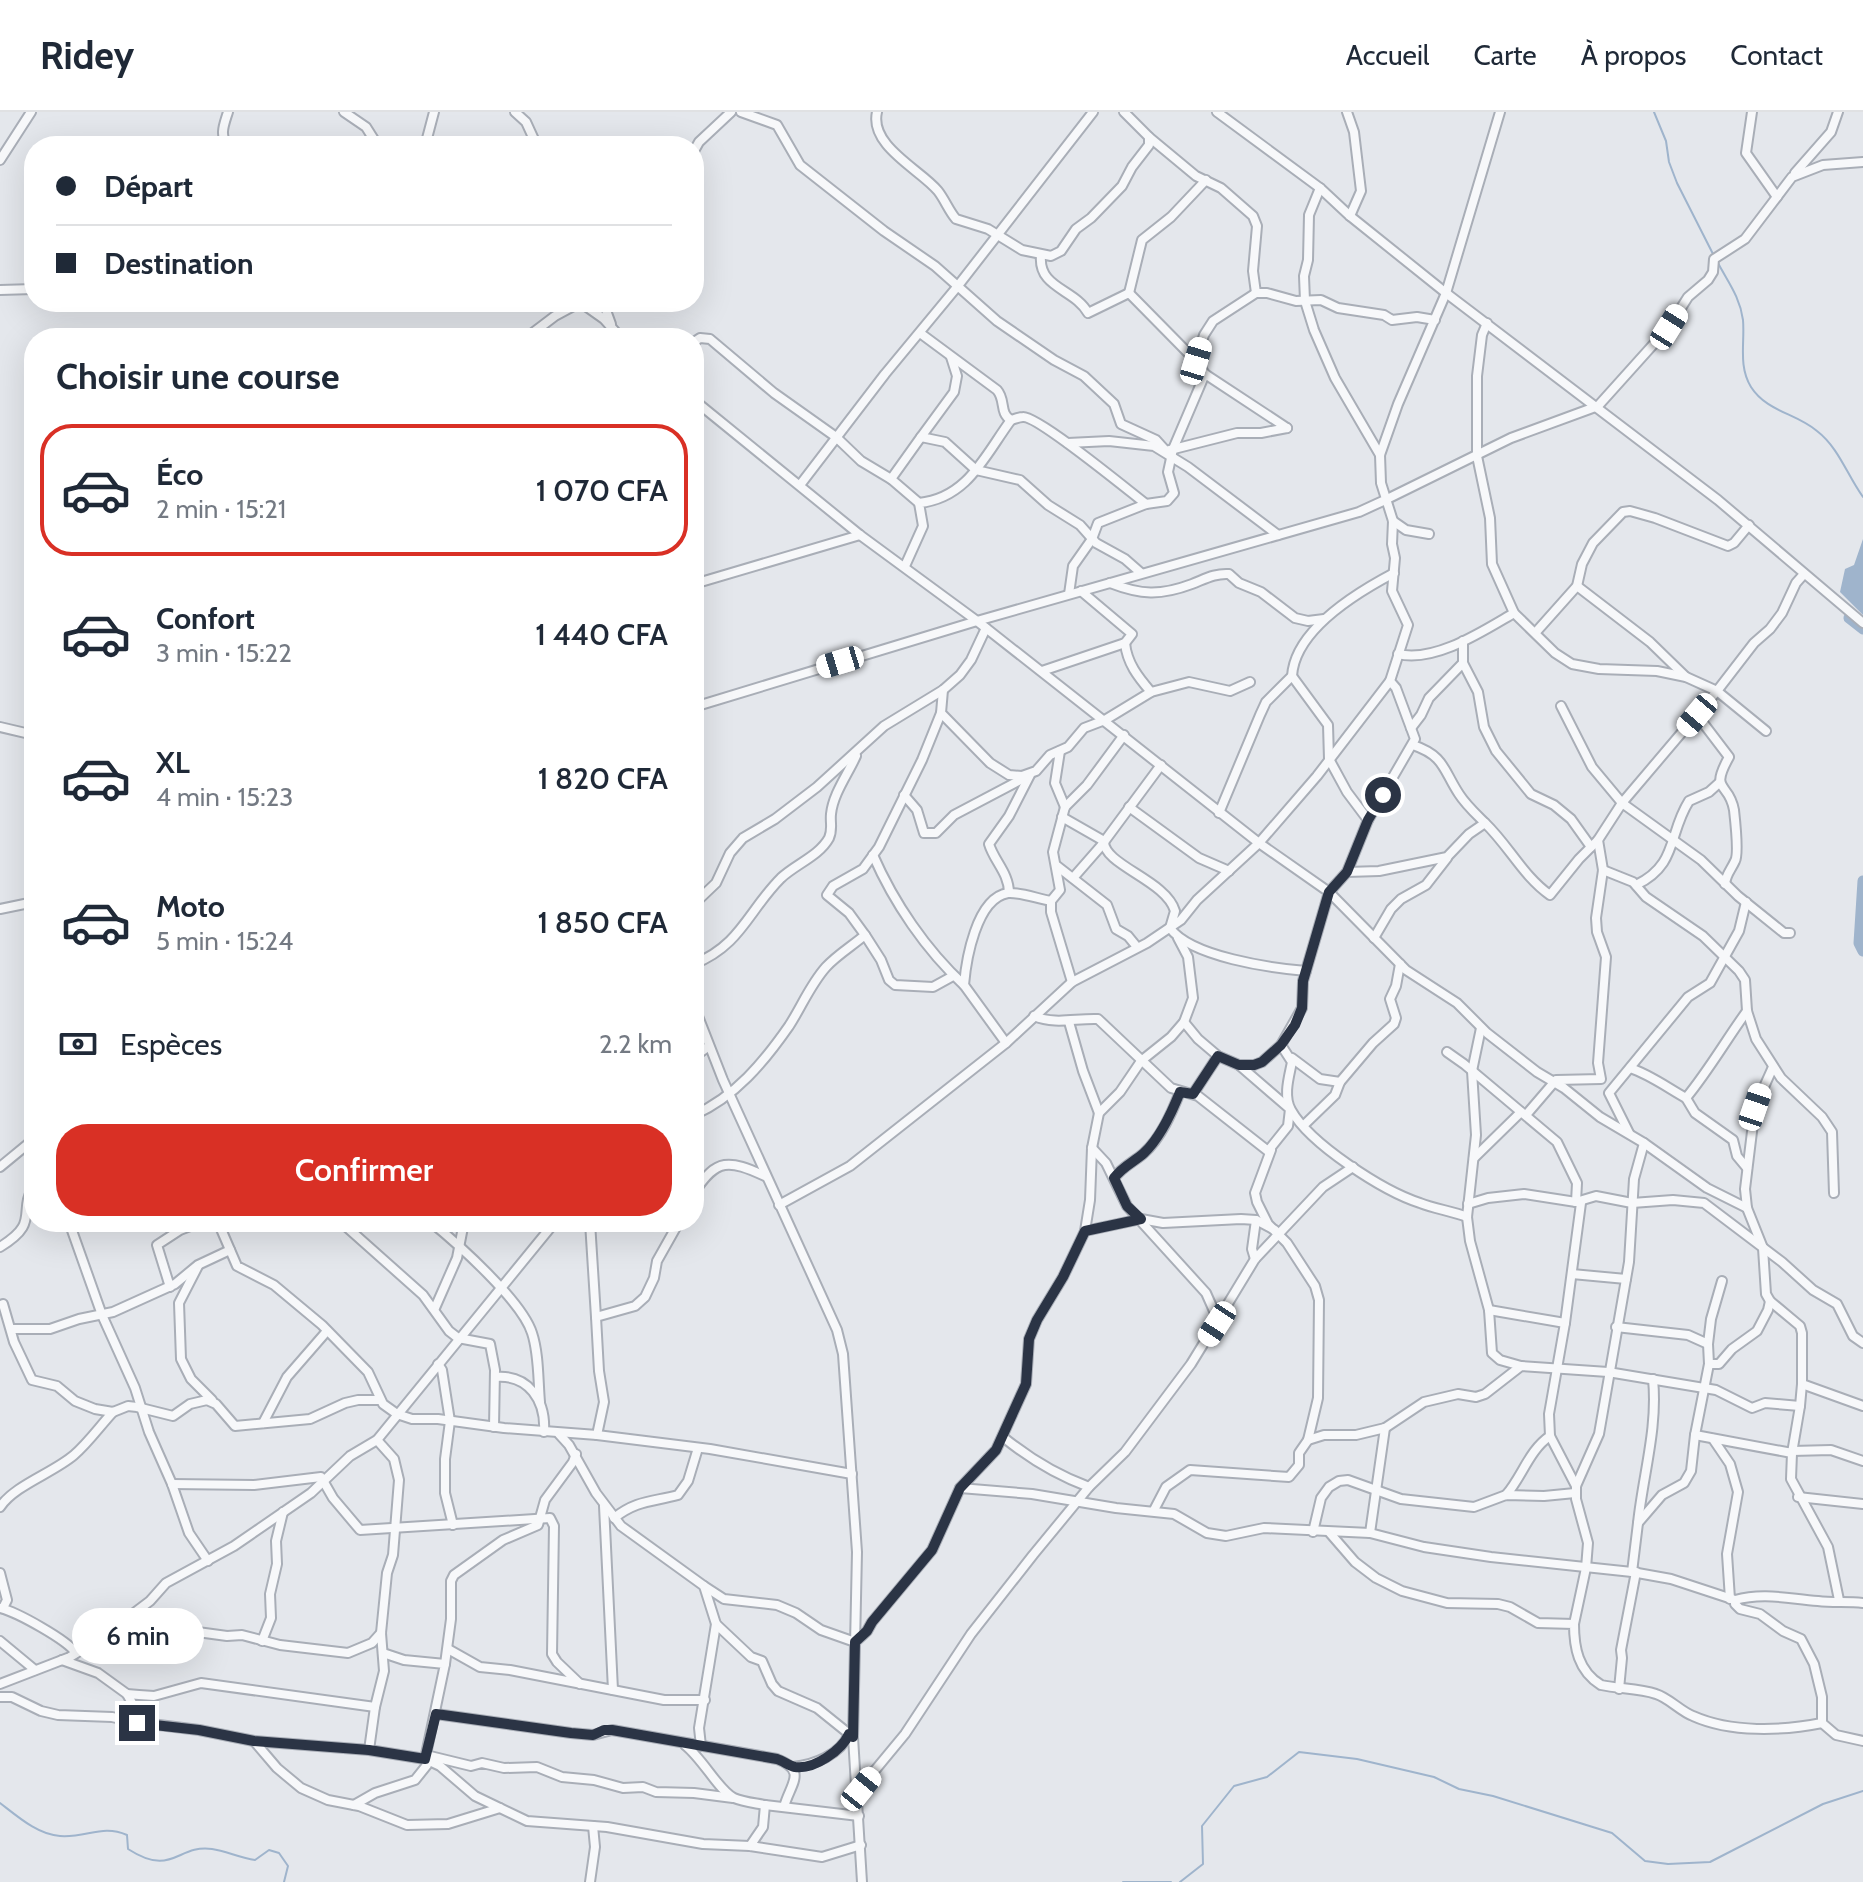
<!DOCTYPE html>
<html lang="fr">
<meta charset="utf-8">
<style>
:root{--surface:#fff;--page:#f6f6f7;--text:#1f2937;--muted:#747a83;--line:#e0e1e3;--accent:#d93025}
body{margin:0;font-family:Cabin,sans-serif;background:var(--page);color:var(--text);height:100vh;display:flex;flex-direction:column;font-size:30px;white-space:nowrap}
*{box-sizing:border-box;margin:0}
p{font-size:26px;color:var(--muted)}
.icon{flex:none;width:44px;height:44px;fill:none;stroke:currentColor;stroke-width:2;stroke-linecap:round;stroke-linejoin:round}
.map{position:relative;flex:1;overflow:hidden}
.drawer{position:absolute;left:24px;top:216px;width:680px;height:904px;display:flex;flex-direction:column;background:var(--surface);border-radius:32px;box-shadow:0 8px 32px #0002}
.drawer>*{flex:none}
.hud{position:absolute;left:24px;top:24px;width:680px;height:176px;border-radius:32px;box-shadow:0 8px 32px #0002;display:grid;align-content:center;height:176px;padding:0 32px;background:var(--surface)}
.end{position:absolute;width:36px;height:36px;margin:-18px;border:10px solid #2b3445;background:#fff;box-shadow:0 0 0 4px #fff}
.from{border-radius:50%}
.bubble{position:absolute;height:56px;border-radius:28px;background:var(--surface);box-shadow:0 8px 32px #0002;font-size:26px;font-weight:600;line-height:56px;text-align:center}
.car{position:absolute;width:24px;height:48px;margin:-24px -12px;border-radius:10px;box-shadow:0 0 6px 2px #0007;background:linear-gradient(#fff 24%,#345 0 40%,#fff 0 76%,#345 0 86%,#fff 0)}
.hud b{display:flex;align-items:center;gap:28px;height:76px;font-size:30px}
.hud b+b{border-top:2px solid var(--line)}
.hud i{width:20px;height:20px;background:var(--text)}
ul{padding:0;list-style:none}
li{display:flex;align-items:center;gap:24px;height:132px;margin:0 16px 12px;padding:0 16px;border:4px solid transparent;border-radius:32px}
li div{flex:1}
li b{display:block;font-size:30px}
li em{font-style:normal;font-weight:600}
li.on{border-color:var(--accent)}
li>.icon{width:72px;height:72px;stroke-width:1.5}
h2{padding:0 32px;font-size:36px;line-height:96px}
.pay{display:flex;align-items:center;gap:20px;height:88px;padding:0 32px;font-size:30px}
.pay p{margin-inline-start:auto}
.primary-button{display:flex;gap:16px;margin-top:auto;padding:16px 32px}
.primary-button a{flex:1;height:92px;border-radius:32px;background:var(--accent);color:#fff;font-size:32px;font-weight:600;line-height:92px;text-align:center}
header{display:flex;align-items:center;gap:48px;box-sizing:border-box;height:112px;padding:0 40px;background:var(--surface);border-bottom:2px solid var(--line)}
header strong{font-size:38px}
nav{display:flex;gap:44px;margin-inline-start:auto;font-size:28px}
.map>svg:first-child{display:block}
</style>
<header>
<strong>Ridey</strong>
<nav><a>Accueil</a><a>Carte</a><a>À propos</a><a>Contact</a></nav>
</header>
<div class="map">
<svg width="1863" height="1770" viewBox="0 0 1863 1770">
<rect width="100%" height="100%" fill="#e4e7ec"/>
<path fill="#9fb4cc" d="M1863 427V503L1840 480 1845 457 1854 453Z"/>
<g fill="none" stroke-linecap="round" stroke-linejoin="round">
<g stroke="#9fb4cc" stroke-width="2">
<path d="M1654 0 1666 29 1669 50 1677 71 1713 142"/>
<path d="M1718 151C1728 170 1740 185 1743 208 1745 230 1738 254 1751 275 1767 300 1796 301 1817 319 1839 336 1847 363 1863 385"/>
<path d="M0 1691C17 1704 38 1723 60 1724 87 1726 102 1712 127 1723L128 1737C173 1766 177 1732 212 1737 226 1739 240 1746 255 1748L269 1738 279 1741 288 1754 284 1770"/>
<path d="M1123 1770H1171"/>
<path d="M1180 1770 1203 1752 1202 1714 1234 1674 1267 1665 1299 1640 1357 1647 1434 1665 1459 1677 1493 1684 1612 1721 1645 1749 1668 1752 1710 1750 1823 1692 1863 1679"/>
</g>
<g stroke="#9fb4cc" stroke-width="11">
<path d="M1849 506 1863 517"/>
<path d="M1863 769 1859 831 1863 839"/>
</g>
<defs>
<g id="minor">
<path d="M228 0C224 13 219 23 228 34"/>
<path d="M344 0 366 15 378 34"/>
<path d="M515 0 526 10 537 34"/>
<path d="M741 0 777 13 800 53 884 119 935 154 997 209 1054 248 1084 264 1114 292 1121 312 1156 328 1166 339 1237 321H1261L1287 316"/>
<path d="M877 0C869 34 921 58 938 79 945 88 949 99 956 107L988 117 1022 138 1051 144 1061 139 1076 117 1091 106 1122 74 1132 55 1149 33V25L1124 0"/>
<path d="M1217 0 1320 76 1350 104 1446 181 1718 388 1863 511"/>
<path d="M1347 0 1354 20 1361 79 1350 104"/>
<path d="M1752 0 1746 41 1777 85"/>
<path d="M1149 25 1196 64 1221 76 1253 104 1257 114 1253 159 1256 181"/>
<path d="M425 34 434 0"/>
<path d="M694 39 699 30 731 0"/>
<path d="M0 48 31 0"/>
<path d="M1795 61 1831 20 1838 0"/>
<path d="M1320 76 1309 103 1308 148 1304 164 1305 189 1314 218 1335 266 1380 343"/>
<path d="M1041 144C1038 176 1075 177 1088 201L1129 181 1196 249 1205 262 1287 316"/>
<path d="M0 178 34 177"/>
<path d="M1129 181 1142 128 1171 105 1206 68"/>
<path d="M580 190 604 207 621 226"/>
<path d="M603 190 611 212"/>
<path d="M1487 211 1482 223 1477 264V344L1490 406 1492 452 1514 501 1555 541 1572 552 1599 557 1657 559 1686 565 1717 579 1766 619"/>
<path d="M920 221 997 278C1006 288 999 301 1011 308 1015 307 1019 305 1023 305 1038 304 1129 379 1146 392"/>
<path d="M526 226 555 204 581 190"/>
<path d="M694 230 700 226 710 227 774 281 836 325 861 349 891 367"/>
<path d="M951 245 957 264 954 280 921 325 945 330 976 358 1020 368 1048 393 1080 413 1096 431 1125 447 1141 461"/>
<path d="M1196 249 1204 223 1213 209 1256 181H1267L1296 189 1321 188 1338 196 1384 203 1392 208 1417 205 1435 208"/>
<path d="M694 288 860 423 977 509 1259 731 1329 780 1406 858 1457 891 1487 921 1537 960 1564 976 1600 1005 1644 1031 1634 1067 1629 1150 1599 1322 1576 1374V1387L1588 1431 1586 1456 1574 1512"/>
<path d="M1068 331 1109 329 1154 334 1188 355 1278 423"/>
<path d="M800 373 885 262 957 175 1093 0"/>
<path d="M919 391 891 367 921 325"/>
<path d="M1393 409 1406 418 1429 422"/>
<path d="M905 454 923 414 919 391C968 386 985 343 1011 308"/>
<path d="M1110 471C1141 483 1160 484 1192 472 1205 467 1215 461 1229 462L1239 471 1261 480 1295 506 1308 509 1324 507"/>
<path d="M694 472 860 423"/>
<path d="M1577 474 1650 530 1686 565"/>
<path d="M1069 482 1073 454 1092 427 1098 411 1146 392 1167 389 1174 381 1168 360 1173 337 1205 262"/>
<path d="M1536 520 1577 474 1582 452 1593 431 1623 400 1630 399 1655 406 1728 434 1734 431 1749 413"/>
<path d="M1463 529V551L1478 580 1484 615 1496 639 1531 682 1554 693 1571 707 1591 735"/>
<path d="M1125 531C1127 551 1138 565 1151 580"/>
<path d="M1398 542C1435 551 1483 519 1514 501"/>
<path d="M1042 559 1125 531 1132 522 1081 479"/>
<path d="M943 578 941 601 990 651 1009 663 1022 664 1036 659 1050 643 1068 635 1084 616 1105 608 1151 580 1189 570 1230 579 1250 570"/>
<path d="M694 595 977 509 1359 400 1383 389 1511 326 1598 294 1669 215 1688 185 1708 168 1713 160 1714 147 1745 127 1792 65 1823 53 1863 50"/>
<path d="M1697 603 1729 645C1709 681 1729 669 1734 698 1735 707 1739 742 1735 749 1731 758 1726 762 1725 772"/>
<path d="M0 615 34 623"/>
<path d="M1411 616 1421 603 1429 586 1463 551"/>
<path d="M1413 633C1445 644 1443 658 1459 682 1466 693 1476 702 1485 711"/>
<path d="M1060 639 1055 671 1065 695"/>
<path d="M904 683 917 698 924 721H936L954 703 1026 665"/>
<path d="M1129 695 1199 746 1229 759"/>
<path d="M1219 701 1260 603 1266 590 1292 564C1295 518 1356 481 1394 461"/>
<path d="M1062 705 1104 729C1103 753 1166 768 1175 799L1170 816C1191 845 1271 856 1306 859"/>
<path d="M1368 708 1415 627 1396 576 1390 569 1408 513 1392 479 1395 446 1392 432 1393 409 1381 371 1380 343 1398 292 1446 181 1500 0"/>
<path d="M873 743C894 791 926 838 964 873"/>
<path d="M1057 754 1107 793 1116 817 1128 824 1137 835"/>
<path d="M1603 758 1633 770 1646 785 1703 824 1739 859 1745 868 1747 899 1756 927 1781 966 1822 1005 1832 1020 1834 1081"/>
<path d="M1347 760 1379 759 1447 745 1469 722 1485 711C1509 734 1523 764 1550 783L1579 747 1598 728"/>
<path d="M1073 766 1101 734 1161 653"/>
<path d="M1636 773C1678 753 1668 722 1689 689L1709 680 1719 671"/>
<path d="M1009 781C1009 761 994 749 989 732L1009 704 1030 663"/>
<path d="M694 792 716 771 730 741 743 726 775 707 817 675 884 614 943 578 960 563 971 548 986 516"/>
<path d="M0 797 34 790"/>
<path d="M1790 821H1784L1738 784 1701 748 1622 691 1717 579 1754 531 1770 517 1782 501 1796 471 1804 462"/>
<path d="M865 823 881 848 889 868 895 873 933 875 953 864"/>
<path d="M1374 826 1391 797 1401 787 1426 773 1447 746"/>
<path d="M694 852C741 833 748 799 781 766 796 752 819 744 829 726 833 717 830 711 831 702 833 682 848 662 856 644"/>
<path d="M1072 870 1051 800V789L1060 778 1053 740 1065 695 1087 673 1124 623"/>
<path d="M694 894 723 968 837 1218 843 1242 857 1440 853 1625 862 1770"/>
<path d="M1034 904C1056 913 1075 906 1098 907L1171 976 1198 984 1268 1039 1288 1014 1290 997 1239 953"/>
<path d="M1069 910 1083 959 1099 1001"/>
<path d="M1184 910 1198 927 1218 944 1239 953H1254L1262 950 1281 933 1302 896 1303 869 1329 780 1347 760 1368 708 1347 680 1329 647 1328 613 1292 564"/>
<path d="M1481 916 1472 959 1476 1023 1467 1105 1470 1129 1489 1198 1492 1241 1500 1248 1521 1254"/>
<path d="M1006 931 964 873C966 849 976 786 1008 781 1021 780 1038 787 1051 789"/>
<path d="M1281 933 1292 950C1289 965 1283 984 1291 998 1310 1032 1383 1079 1420 1091 1435 1097 1452 1099 1467 1105"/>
<path d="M1447 940 1464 952 1557 1030 1577 1071 1576 1090"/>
<path d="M694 945 709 934"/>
<path d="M1292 946 1320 967 1340 970"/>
<path d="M1630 956C1649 962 1668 976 1686 986 1709 958 1726 928 1747 899"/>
<path d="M1193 982 1218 944"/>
<path d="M1686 986 1695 1001 1733 1028 1737 1044 1747 1056"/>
<path d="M694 1003C735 985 764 950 789 914 802 894 810 873 826 855 837 843 852 834 865 823L849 801 827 783 833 774 863 757 879 735 922 648 941 601"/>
<path d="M1526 1003 1556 968 1601 967 1598 951 1606 845 1597 820 1596 806 1603 758 1598 728 1622 691 1592 655 1561 594"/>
<path d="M1304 1013 1335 983 1340 970 1373 931 1394 912 1396 906 1390 887 1396 874 1400 852"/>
<path d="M1629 1021 1609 981 1688 885 1710 871 1739 819 1746 790"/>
<path d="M1644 1031 1707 1076 1747 1096"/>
<path d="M1271 1038 1255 1081 1257 1090 1268 1112 1287 1131 1315 1174 1319 1188 1318 1286 1308 1328"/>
<path d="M1474 1046 1521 1000"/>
<path d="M0 1055 34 1027"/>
<path d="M1114 1066C1123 1054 1134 1050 1144 1041 1161 1026 1172 1000 1180 980"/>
<path d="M694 1081C717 1045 729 1048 765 1064"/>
<path d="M1468 1092 1488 1086 1524 1082 1576 1090 1596 1084 1632 1091 1673 1088 1704 1091 1782 1150 1813 1178 1837 1192 1853 1224 1863 1231"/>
<path d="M779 1093 850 1054 1006 931 1072 870 1147 831 1181 808 1197 788 1259 731 1317 664 1390 569"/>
<path d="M69 1110 102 1203 135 1276 149 1320 172 1372 189 1421 208 1449"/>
<path d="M218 1110 237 1154 274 1173 322 1213 368 1260 383 1292 397 1302 412 1307H438L504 1316 597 1323 604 1290 599 1259 596 1205 635 1194 645 1185 654 1166 657 1149 679 1110"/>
<path d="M341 1110 423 1183 449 1219 458 1226 490 1232 495 1258 494 1315"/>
<path d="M431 1110C458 1132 522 1189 532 1221 539 1242 538 1268 540 1290"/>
<path d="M590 1110 596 1205"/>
<path d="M1085 1119 1090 1088 1092 1036 1099 1001 1120 980 1141 949 1171 925 1184 910 1193 886 1188 845 1178 826"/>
<path d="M0 1135C41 1110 17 1101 34 1073"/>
<path d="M1255 1147 1252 1137 1256 1108"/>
<path d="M198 1154 179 1191 181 1247 191 1267 212 1288"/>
<path d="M1572 1162 1626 1167"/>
<path d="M170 1175 157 1133 180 1118 201 1110"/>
<path d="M1770 1189 1800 1214 1802 1221V1272L1863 1294"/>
<path d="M3 1192 14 1230 32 1268 57 1274 75 1289 95 1297 113 1300 128 1294 137 1295 173 1304 190 1292 207 1288 216 1292 235 1314 310 1307 345 1291 358 1288H380"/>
<path d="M435 1196 457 1146 464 1110"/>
<path d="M1489 1198 1565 1211"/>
<path d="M1218 1208 1255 1147 1323 1075 1353 1055"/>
<path d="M1616 1215 1688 1223 1708 1232 1709 1252"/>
<path d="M11 1217H50L79 1207 113 1200 175 1172 198 1153 230 1138"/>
<path d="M1708 1232 1711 1207 1722 1169"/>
<path d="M438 1252 442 1258 450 1309 445 1347V1381L453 1413"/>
<path d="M495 1265C529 1262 546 1289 544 1320"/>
<path d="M1802 1272 1800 1294 1792 1341 1791 1367 1828 1435 1839 1488"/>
<path d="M263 1311 287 1265 327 1219"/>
<path d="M559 1322 569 1333 596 1381 621 1414 704 1474 716 1512 751 1545 762 1549 772 1572 778 1579 817 1596 853 1625"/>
<path d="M597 1323 710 1337 852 1362"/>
<path d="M1695 1323 1792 1341"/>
<path d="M1003 1325C1030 1347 1056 1363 1089 1375"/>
<path d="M1713 1327 1730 1352 1738 1380 1727 1442 1730 1487"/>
<path d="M1792 1339 1831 1338 1863 1349"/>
<path d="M172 1372 254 1373 321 1365 333 1386 360 1418 550 1406 554 1414 552 1542 557 1550 580 1572"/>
<path d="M1576 1374 1550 1324 1549 1302 1565 1211 1581 1091"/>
<path d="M960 1376 1032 1382 1116 1396 1174 1402 1207 1421 1226 1424 1264 1416 1370 1421 1424 1435 1491 1445 1632 1460 1671 1467 1735 1488V1492L1740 1497 1760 1502 1783 1519 1801 1527 1814 1552 1822 1585V1611L1836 1623 1863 1629"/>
<path d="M1506 1383C1522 1365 1529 1338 1550 1324"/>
<path d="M1798 1385 1863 1392"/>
<path d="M604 1394 613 1578"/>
<path d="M0 1395C15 1373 53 1361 74 1343 88 1331 100 1314 113 1300"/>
<path d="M1154 1398 1166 1375 1190 1358 1289 1365 1299 1353V1341L1308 1328 1324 1323H1356L1385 1316 1424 1290 1458 1282 1476 1285 1485 1282 1521 1254 1608 1260 1716 1278 1752 1296 1765 1291 1800 1294"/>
<path d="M614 1406C637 1388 652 1390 678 1383L688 1369 698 1336"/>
<path d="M1638 1411C1643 1363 1658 1316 1653 1267"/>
<path d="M1313 1420 1321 1386 1329 1375 1339 1369 1348 1368 1401 1387 1474 1395 1506 1383 1544 1384 1575 1381"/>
<path d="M1329 1420 1355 1450 1376 1466 1402 1479 1447 1491 1498 1492 1510 1495 1538 1511 1574 1512C1574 1535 1578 1559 1601 1573 1619 1577 1639 1576 1656 1582 1669 1586 1680 1599 1693 1604 1731 1621 1782 1619 1822 1611"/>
<path d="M1370 1421 1385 1316"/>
<path d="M1632 1460 1638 1411 1662 1383 1684 1371 1691 1359 1695 1323 1709 1252H1719L1732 1237 1757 1219 1768 1198 1770 1189 1766 1182 1763 1136 1747 1096 1745 1077 1755 995 1773 955"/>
<path d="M0 1461 7 1488 3 1496"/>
<path d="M704 1474 724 1487 777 1493 796 1501 821 1518 855 1530 867 1519 872 1510 932 1438 960 1376 996 1338 1026 1272 1029 1227 1037 1208 1063 1165 1085 1119 1141 1107 1163 1111 1241 1107 1256 1108 1275 1118"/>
<path d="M1735 1488C1764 1480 1789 1487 1818 1489 1833 1491 1848 1489 1863 1491"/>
<path d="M0 1496C17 1500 67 1528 76 1541"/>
<path d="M124 1510 227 1524 242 1523 280 1533 348 1541 372 1531 381 1521"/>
<path d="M0 1529 35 1558"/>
<path d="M262 1529 271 1506 270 1482 277 1452 276 1429 283 1400"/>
<path d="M448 1537 480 1555 510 1558 664 1588H705"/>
<path d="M62 1548 98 1561 127 1582 139 1583 154 1584 201 1571 375 1595 369 1638 425 1647 440 1654 475 1684 527 1709 607 1715 703 1732 750 1734 822 1745 861 1733"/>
<path d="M445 1552 451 1507V1469L454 1463 503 1428 538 1413 545 1388 573 1350 576 1342"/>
<path d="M0 1572 70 1545 105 1523 150 1489 166 1471 234 1434 311 1381 350 1344 377 1328 555 1110"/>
<path d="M1619 1577 1622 1546 1621 1538 1636 1460"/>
<path d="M127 1582 143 1611 199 1618 254 1629 277 1656 301 1676 328 1688 359 1694 407 1713 448 1712 500 1696"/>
<path d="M0 1585H12L41 1599 58 1603 112 1605 143 1612"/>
<path d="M375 1595 384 1559 381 1521 387 1461 393 1443 399 1368 394 1347 377 1328"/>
<path d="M436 1602 571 1621 593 1623 612 1618 777 1647C808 1659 790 1672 784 1695"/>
<path d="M254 1629 369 1638"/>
<path d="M685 1633C703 1647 719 1679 734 1686 743 1690 755 1691 765 1693"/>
<path d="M701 1634 699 1616 716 1512"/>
<path d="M426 1643 471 1654 482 1651 504 1656 537 1655 562 1665 594 1668 623 1676 643 1675 656 1680 694 1681 733 1686"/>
<path d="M793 1655C814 1653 840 1643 849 1622"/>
<path d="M857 1680 905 1622 971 1522 1033 1443 1089 1375 1125 1340 1191 1252 1218 1208 1206 1181 1127 1094 1106 1051 1092 1036"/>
<path d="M354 1693 375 1681 415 1668 427 1653 425 1647 445 1552 404 1548 383 1541"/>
<path d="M750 1734 763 1715 765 1693 859 1704"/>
<path d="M590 1770 595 1735 593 1714"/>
</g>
</defs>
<use href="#minor" stroke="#a9aeb7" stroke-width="12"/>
<use href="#minor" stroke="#f7f8fa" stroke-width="8"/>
</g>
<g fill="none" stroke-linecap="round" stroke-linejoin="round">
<path stroke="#2b3445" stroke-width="10" d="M137 1611 199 1618 254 1629 369 1638 425 1647 436 1602 571 1621 593 1623 604 1618H612L777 1647C783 1649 790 1654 795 1655 814 1658 842 1638 849 1622L853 1625 855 1530 867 1519 872 1510 932 1438 960 1376 996 1338 1026 1272 1029 1227 1037 1208 1063 1165 1085 1119 1141 1107 1127 1094 1114 1066C1123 1054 1134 1050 1144 1041 1160 1026 1172 1000 1180 980L1193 982 1218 944 1239 953H1254L1262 950 1281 933 1295 913 1302 896 1303 869 1329 780 1347 760 1368 708 1383 683"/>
</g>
</svg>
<i class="end from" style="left:1383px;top:683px"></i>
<i class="end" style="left:137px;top:1611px"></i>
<div class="bubble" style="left:72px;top:1496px;width:132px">6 min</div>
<i class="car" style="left:1669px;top:215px;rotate:32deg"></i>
<i class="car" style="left:1196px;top:249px;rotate:17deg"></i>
<i class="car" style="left:840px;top:550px;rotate:253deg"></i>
<i class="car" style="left:1697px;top:603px;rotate:220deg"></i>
<i class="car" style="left:1755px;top:995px;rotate:19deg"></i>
<i class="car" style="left:1217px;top:1212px;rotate:213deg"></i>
<i class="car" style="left:861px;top:1677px;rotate:39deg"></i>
<div class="hud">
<b><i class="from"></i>Départ</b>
<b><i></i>Destination</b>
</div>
<section class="drawer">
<h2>Choisir une course</h2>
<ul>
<li class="on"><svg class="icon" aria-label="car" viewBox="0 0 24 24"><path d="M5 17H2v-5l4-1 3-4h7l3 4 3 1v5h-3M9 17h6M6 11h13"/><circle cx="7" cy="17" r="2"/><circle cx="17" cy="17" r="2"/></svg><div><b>Éco</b><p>2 min · 15:21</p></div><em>1 070 CFA</em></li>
<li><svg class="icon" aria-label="car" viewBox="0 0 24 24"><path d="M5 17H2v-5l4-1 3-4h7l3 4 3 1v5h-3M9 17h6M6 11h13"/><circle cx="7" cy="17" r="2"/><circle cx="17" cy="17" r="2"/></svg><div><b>Confort</b><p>3 min · 15:22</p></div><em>1 440 CFA</em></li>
<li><svg class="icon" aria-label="car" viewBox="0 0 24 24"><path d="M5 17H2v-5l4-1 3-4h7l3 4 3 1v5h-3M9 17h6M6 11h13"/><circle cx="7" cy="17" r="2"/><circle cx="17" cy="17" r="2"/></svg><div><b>XL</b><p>4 min · 15:23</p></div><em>1 820 CFA</em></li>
<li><svg class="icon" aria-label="car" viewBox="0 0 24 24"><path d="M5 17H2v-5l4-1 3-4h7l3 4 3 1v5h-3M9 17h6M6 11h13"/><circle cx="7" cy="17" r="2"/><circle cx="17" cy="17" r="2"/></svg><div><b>Moto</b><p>5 min · 15:24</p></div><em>1 850 CFA</em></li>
</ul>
<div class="pay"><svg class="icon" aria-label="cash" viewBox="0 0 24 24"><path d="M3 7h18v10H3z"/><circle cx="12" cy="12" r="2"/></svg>Espèces<p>2.2 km</p></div>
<div class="primary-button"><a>Confirmer</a></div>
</section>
</div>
